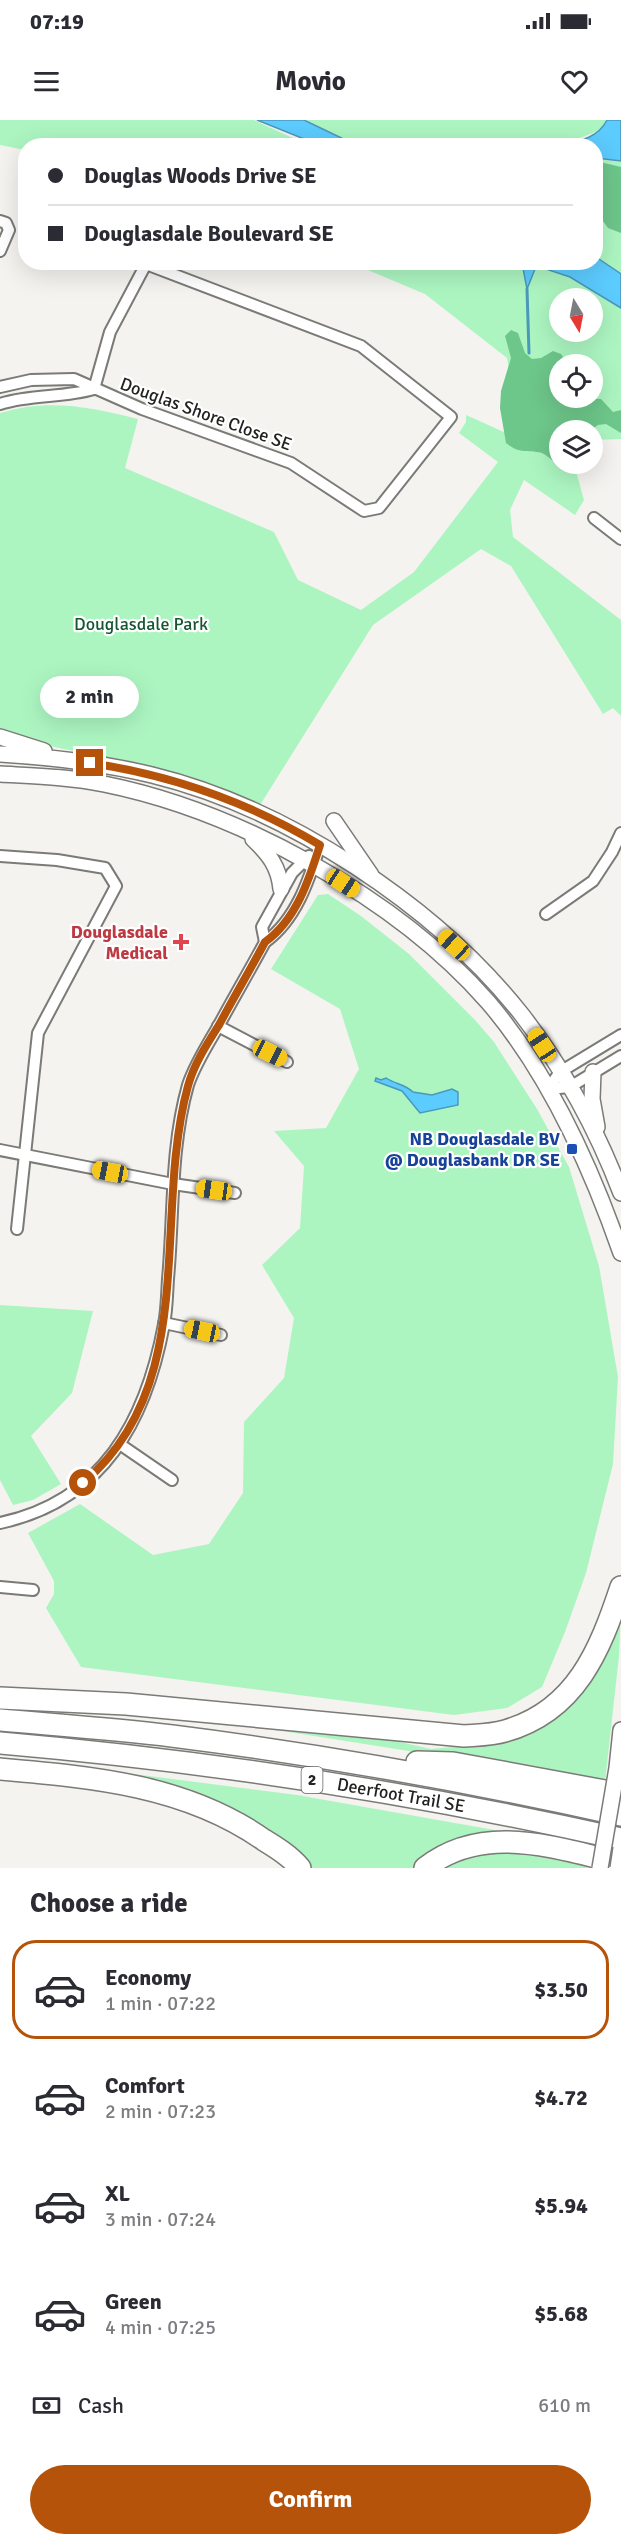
<!DOCTYPE html>
<meta charset="utf-8">
<style>
:root{--surface:#fff;--page:#f2f2f3;--text:#2b2b33;--muted:#7c7c81;--line:#e1e1e2;--accent:#b45309}
body{margin:0;font-family:Signika,sans-serif;background:var(--page);color:var(--text);height:100vh;display:flex;flex-direction:column;font-size:22px;white-space:nowrap}
*{box-sizing:border-box;margin:0}
p{font-size:20px;color:var(--muted)}
.icon{flex:none;width:33px;height:33px;fill:none;stroke:currentColor;stroke-width:2;stroke-linecap:round;stroke-linejoin:round}
.map{position:relative;height:1748px;overflow:hidden}
.drawer{display:flex;flex-direction:column;background:var(--surface);flex:1}
.drawer>*{flex:none}
.banner{position:absolute;left:18px;top:18px;width:585px;height:132px;border-radius:24px;box-shadow:0 6px 24px #0002;display:grid;align-content:center;height:132px;padding:0 30px;background:var(--surface)}
.needle{width:39px;rotate:170deg}
.buttons{position:absolute;left:549px;top:168px;display:grid;gap:12px}
.buttons a{display:grid;place-items:center;width:54px;height:54px;border-radius:50%;background:var(--surface);box-shadow:0 6px 24px #0002;font-size:30px}
.end{position:absolute;width:27px;height:27px;margin:-14px;border:8px solid #b45309;background:#fff;box-shadow:0 0 0 3px #fff}
.from{border-radius:50%}
.bubble{position:absolute;height:42px;border-radius:21px;background:var(--surface);box-shadow:0 6px 24px #0002;font-size:20px;font-weight:700;line-height:42px;text-align:center}
.car{position:absolute;width:18px;height:36px;margin:-18px -9px;border-radius:8px;box-shadow:0 0 4px 2px #0007;background:linear-gradient(#f5c518 24%,#345 0 40%,#f5c518 0 76%,#345 0 86%,#f5c518 0)}
.banner b{display:flex;align-items:center;gap:21px;height:57px;font-size:22px}
.banner b+b{border-top:2px solid var(--line)}
.banner i{width:15px;height:15px;background:var(--text)}
ul{padding:0;list-style:none}
li{display:flex;align-items:center;gap:18px;height:99px;margin:0 12px 9px;padding:0 18px;border:3px solid transparent;border-radius:24px}
li div{flex:1}
li b{display:block;font-size:22px}
li em{font-style:normal;font-weight:700}
li.active{border-color:var(--accent)}
li>.icon{width:54px;height:54px;stroke-width:1.5}
h2{padding:0 30px;font-size:27px;line-height:72px}
.pay{display:flex;align-items:center;gap:15px;height:66px;padding:0 30px;font-size:22px}
.pay p{margin-inline-start:auto}
.button{display:flex;gap:12px;margin-top:auto;padding:12px 30px}
.button a{flex:1;height:69px;border-radius:36px;background:var(--accent);color:#fff;font-size:24px;font-weight:700;line-height:69px;text-align:center}
.status{display:flex;justify-content:space-between;align-items:center;height:42px;padding:0 30px;background:var(--surface);direction:ltr}
.status svg{height:16px;fill:currentColor}
header{display:flex;justify-content:space-between;align-items:center;height:78px;padding:0 30px;background:var(--surface);font-size:27px;font-weight:700}
.map>svg:first-child{display:block}
</style>
<div class="status"><b>07:19</b><svg viewBox="0 0 49 12"><path d="M0 12V9h3v3zM5 12V6h3v6zM10 12V3h3v9zM15 12V0h3v12zM26 1h20v11H26zM47 4h2v5h-2z"/></svg></div>
<header><svg class="icon" aria-label="menu" viewBox="0 0 24 24"><path d="M4 6h16M4 12h16M4 18h16"/></svg>Movio<svg class="icon" aria-label="heart" viewBox="0 0 24 24"><path d="M12 20l-8-8c-3-5 5-10 8-4 3-6 11-1 8 4z"/></svg></header>
<div class="map">
<svg width="621" height="1748" viewBox="0 0 621 1748">
<rect width="100%" height="100%" fill="#f4f3ef"/>
<g fill="#acf5c1" fill-rule="evenodd">
<path d="M0 0H254L299 21 307 0H606L601 10 561 25 26 26 25 30 0 25Z"/>
<path d="M596 39 621 42V319L593 320 592 310H560V344H574L584 380 575 395 524 360 510 390 513 417 621 500V596L613 588 603 594 511 446 481 429 373 505 260 685C212 664 162 649 111 638 79 631 27 625 0 608V293C48 278 91 287 138 299L125 348 274 412 298 460 361 490 414 452 498 342 459 313 466 302V295L517 318 521 313 507 238 425 174 351 143 596 142ZM560 178H592V212H560ZM560 244H592V278H560Z"/>
<path d="M328 774 361 796 409 834 475 900 494 922 537 989 569 1047 599 1146 618 1257 613 1344 586 1453 565 1512 542 1567 507 1588 454 1595 81 1547 46 1488 54 1474V1461L28 1413 80 1384 153 1435 209 1424 243 1373 244 1302 284 1258 294 1198 262 1145 300 1108 304 1046 274 1011 326 1008 359 949 340 889 271 849 318 775Z"/>
<path d="M0 1185 93 1191 72 1273 31 1316 61 1364 33 1380 13 1385 0 1360Z"/>
<path d="M621 1488 619 1536 605 1662 245 1605 378 1617 431 1629 473 1625 531 1608Z"/>
<path d="M126 1653 297 1675 500 1711V1715L416 1748H310L303 1741 126 1657Z"/>
<path d="M504 1728 588 1744 587 1748H434L443 1741Z"/>
</g>
<g fill="#6dc68a">
<path d="M596 41 621 47V113L608 108 600 97 596 95Z"/>
<path d="M511 210 518 213 525 233 532 239 541 238 553 231 561 234 568 244H560V278L601 279 613 292 621 290V313L606 304 598 305 591 310H560V344H566C553 345 552 338 542 333 525 329 521 335 506 323L500 288 501 271 511 238 505 216Z"/>
</g>
<g fill="#5ccbfd" stroke="#4b98bb" stroke-width="1.5">
<path d="M257 0H304L356 25H319Z"/>
<path d="M607 0H621V41L596 38V26L561 25C580 21 598 18 607 0Z"/>
<path d="M596 137 621 154V188L570 157 540 147 535 149 527 169 522 143 596 142Z"/>
<path d="M376 958 381 960 386 958C395 964 405 964 413 972L432 975 452 969 458 972V985L420 993 402 971 375 961Z"/>
</g>
<g fill="none" stroke-linecap="round" stroke-linejoin="round">
<path stroke="#4b98bb" stroke-width="3" d="M527 169 529 233"/>
<defs>
<g id="street">
<path d="M0 101 6 103 9 110 0 131"/>
<path d="M0 267 31 260 74 259 142 289 291 343 364 391 379 388 451 297 361 226 146 144 110 212 94 269"/>
<path d="M0 284C31 274 63 278 94 269"/>
<path d="M594 398 621 419"/>
<path d="M0 736 57 740 105 748 116 766 38 913 17 1109"/>
<path d="M546 794 593 761 612 732 621 713"/>
<path d="M265 822 262 807 292 753 309 736"/>
<path d="M218 906 287 942"/>
<path d="M548 969 560 952 621 915"/>
<path d="M548 969 570 967 621 936"/>
<path d="M0 1030 173 1064 235 1073"/>
<path d="M164 1203 221 1215"/>
<path d="M121 1325 172 1360"/>
<path d="M0 1403C103 1381 146 1301 164 1204 167 1189 167 1174 168 1159 174 1094 170 1029 188 965 195 944 208 924 219 905 234 877 250 850 265 822 296 800 309 760 320 725"/>
<path d="M0 1467 33 1470"/>
</g>
<g id="secondary">
<path d="M0 617 44 631"/>
<path d="M0 634C51 637 102 643 152 655 287 688 436 786 522 895 563 948 597 1010 621 1073"/>
<path d="M0 654C34 656 70 657 104 664 238 691 397 778 488 882 548 952 591 1047 621 1133"/>
<path d="M334 701 371 755"/>
<path d="M253 719C269 734 279 747 281 769"/>
<path d="M593 952 592 979 597 1007"/>
<path d="M617 1648 621 1610"/>
</g>
<g id="highway">
<path d="M0 1578 126 1584 464 1616C477 1615 492 1615 505 1611 576 1591 600 1530 621 1467"/>
<path d="M0 1600C57 1605 115 1609 172 1616 323 1635 473 1662 621 1695"/>
<path d="M0 1623C209 1641 416 1673 621 1719"/>
<path d="M417 1642 453 1643 621 1674"/>
<path d="M0 1649C92 1657 186 1665 264 1720 277 1728 290 1736 300 1748"/>
<path d="M425 1748C484 1702 555 1728 621 1743"/>
</g>
</defs>
<use href="#street" stroke="#7b7a77" stroke-width="14"/>
<use href="#secondary" stroke="#7b7a77" stroke-width="18"/>
<use href="#highway" stroke="#7b7a77" stroke-width="24"/>
<use href="#street" stroke="#fff" stroke-width="10"/>
<use href="#secondary" stroke="#fff" stroke-width="15"/>
<use href="#highway" stroke="#fff" stroke-width="21"/>
<defs>
<g id="secondary-bridge">
<path d="M600 1748 617 1648"/>
<path d="M618 1748 621 1728"/>
</g>
</defs>
<use href="#secondary-bridge" stroke="#7b7a77" stroke-width="18" stroke-linecap="butt"/>
<use href="#secondary-bridge" stroke="#fff" stroke-width="15"/>
</g>
<g fill="none" stroke-linecap="round" stroke-linejoin="round">
<path stroke="#b45309" stroke-width="8" d="M83 1363C201 1264 152 1097 188 966 194 944 207 924 219 905 234 877 250 850 265 822 296 800 309 760 320 725 250 683 171 655 90 643"/>
</g>
<path fill="#e0444e" stroke="#fff" stroke-width="2" d="M178 813h6v6h6v6h-6v6h-6v-6h-6v-6h6z"/>
<rect fill="#1a4fb4" stroke="#fff" stroke-width="2" x="566" y="1023" width="12" height="12" rx="3"/>
<g text-anchor="middle" dominant-baseline="central" stroke-width="4.5" stroke-linejoin="round" paint-order="stroke">
<rect fill="#fff" stroke="#646464" stroke-width="1.5" x="301.5" y="1647" width="21" height="26" rx="4.5"/>
<g font-size="16" font-weight="bold" fill="#222221">
<text x="312" y="1660">2</text>
</g>
<g font-size="18" fill="#222221" stroke="#fff">
<text transform="translate(206 294) rotate(20)">Douglas Shore Close SE</text>
<text transform="translate(401 1675) rotate(10)">Deerfoot Trail SE</text>
</g>
<g font-size="18" fill="#165731" stroke="#fff">
<text x="141" y="504">Douglasdale Park</text>
</g>
<g font-size="18" font-weight="bold" fill="#be3a42" stroke="#fff" text-anchor="end">
<text x="168" y="812">Douglasdale<tspan x="168" dy="21">Medical</tspan></text>
</g>
<g font-size="18" font-weight="bold" fill="#164399" stroke="#fff" text-anchor="end">
<text x="560" y="1019">NB Douglasdale BV<tspan x="560" dy="21">@ Douglasbank DR SE</tspan></text>
</g>
</g>
</svg>
<div class="buttons">
<a><svg class="needle" viewBox="-14 -14 28 28"><path d="M0-13l5 13h-10z" fill="#e53935"/><path d="M0 13l5-13h-10z" fill="#7c7c81"/></svg></a>
<a><svg class="icon" aria-label="locate" viewBox="0 0 24 24"><circle cx="12" cy="12" r="6"/><path d="M12 2v4M12 18v4M2 12h4M18 12h4"/></svg></a>
<a><svg class="icon" aria-label="layers" viewBox="0 0 24 24"><path d="M12 4l9 5-9 5-9-5zM3 14l9 5 9-5"/></svg></a>
</div>
<i class="end from" style="left:83px;top:1363px"></i>
<i class="end" style="left:90px;top:643px"></i>
<div class="bubble" style="left:40px;top:556px;width:99px">2 min</div>
<i class="car" style="left:343px;top:763px;rotate:123deg"></i>
<i class="car" style="left:454px;top:825px;rotate:312deg"></i>
<i class="car" style="left:542px;top:925px;rotate:327deg"></i>
<i class="car" style="left:270px;top:933px;rotate:117deg"></i>
<i class="car" style="left:110px;top:1052px;rotate:281deg"></i>
<i class="car" style="left:214px;top:1070px;rotate:278deg"></i>
<i class="car" style="left:202px;top:1211px;rotate:282deg"></i>
<div class="banner">
<b><i class="from"></i>Douglas Woods Drive SE</b>
<b><i></i>Douglasdale Boulevard SE</b>
</div>
</div>
<section class="drawer">
<h2>Choose a ride</h2>
<ul>
<li class="active"><svg class="icon" aria-label="car" viewBox="0 0 24 24"><path d="M5 17H2v-5l4-1 3-4h7l3 4 3 1v5h-3M9 17h6M6 11h13"/><circle cx="7" cy="17" r="2"/><circle cx="17" cy="17" r="2"/></svg><div><b>Economy</b><p>1 min · 07:22</p></div><em>$3.50</em></li>
<li><svg class="icon" aria-label="car" viewBox="0 0 24 24"><path d="M5 17H2v-5l4-1 3-4h7l3 4 3 1v5h-3M9 17h6M6 11h13"/><circle cx="7" cy="17" r="2"/><circle cx="17" cy="17" r="2"/></svg><div><b>Comfort</b><p>2 min · 07:23</p></div><em>$4.72</em></li>
<li><svg class="icon" aria-label="car" viewBox="0 0 24 24"><path d="M5 17H2v-5l4-1 3-4h7l3 4 3 1v5h-3M9 17h6M6 11h13"/><circle cx="7" cy="17" r="2"/><circle cx="17" cy="17" r="2"/></svg><div><b>XL</b><p>3 min · 07:24</p></div><em>$5.94</em></li>
<li><svg class="icon" aria-label="car" viewBox="0 0 24 24"><path d="M5 17H2v-5l4-1 3-4h7l3 4 3 1v5h-3M9 17h6M6 11h13"/><circle cx="7" cy="17" r="2"/><circle cx="17" cy="17" r="2"/></svg><div><b>Green</b><p>4 min · 07:25</p></div><em>$5.68</em></li>
</ul>
<div class="pay"><svg class="icon" aria-label="cash" viewBox="0 0 24 24"><path d="M3 7h18v10H3z"/><circle cx="12" cy="12" r="2"/></svg>Cash<p>610 m</p></div>
<div class="button"><a>Confirm</a></div>
</section>
